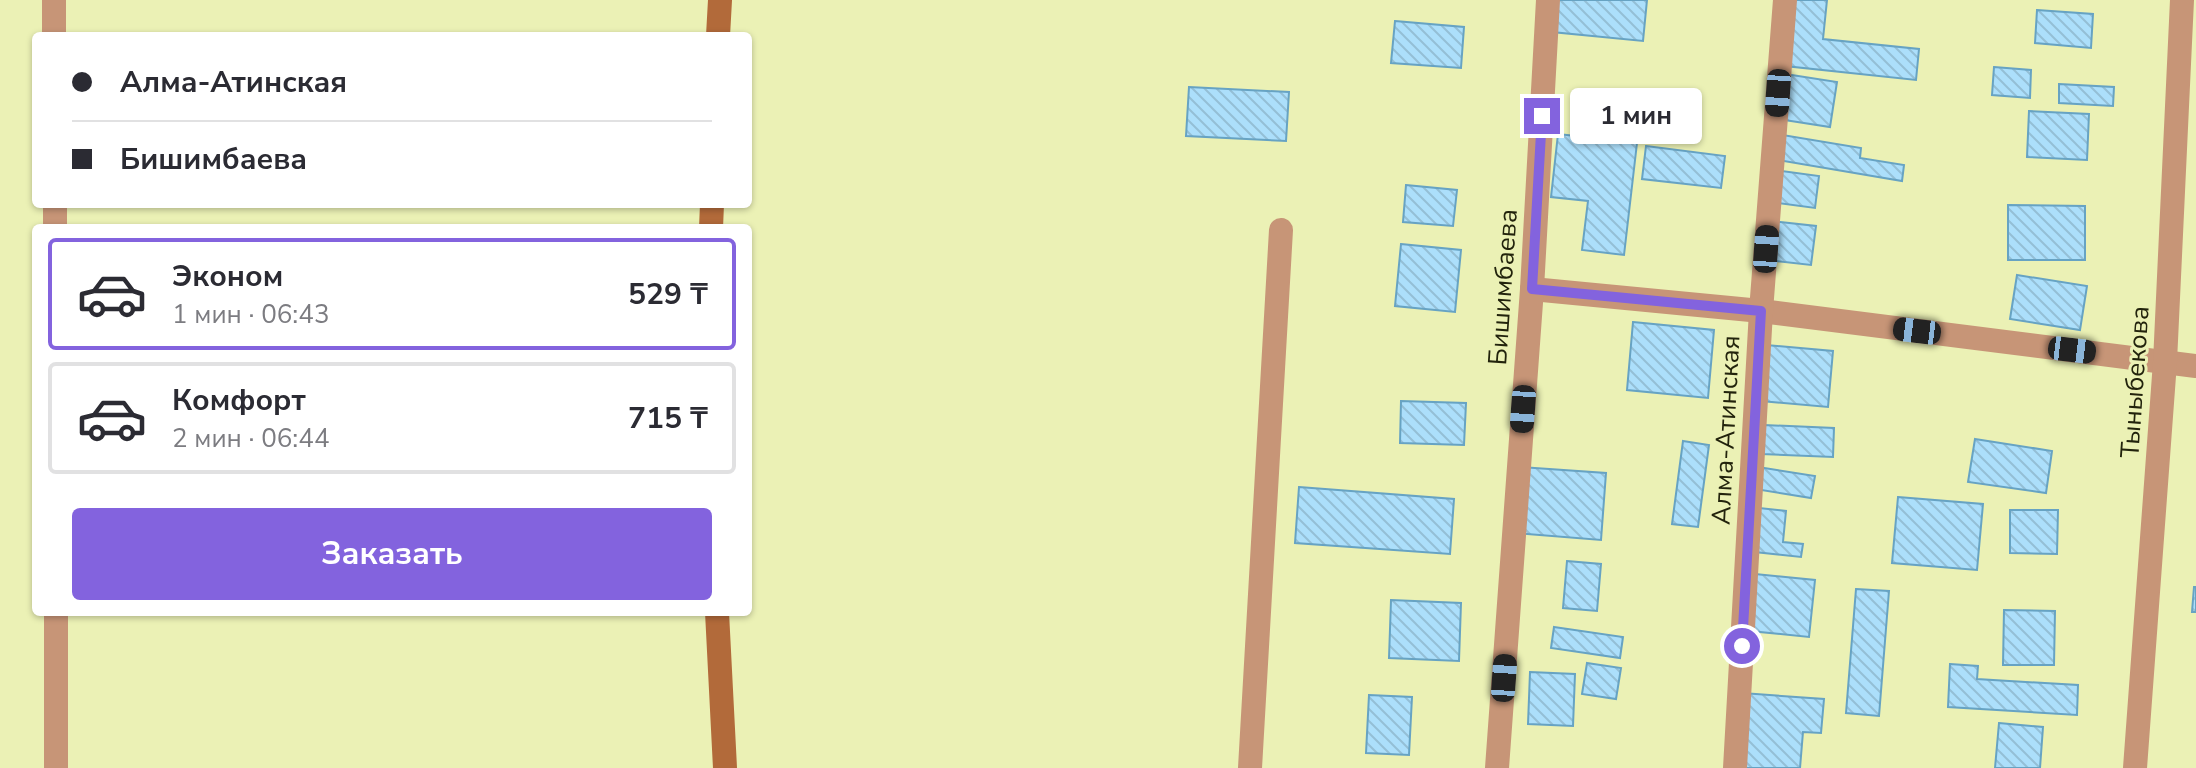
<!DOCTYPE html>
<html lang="ru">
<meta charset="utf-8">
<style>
:root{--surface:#fff;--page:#f7f7f7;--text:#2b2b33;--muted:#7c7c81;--line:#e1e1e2;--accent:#8363de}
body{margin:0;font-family:"Nunito Sans",sans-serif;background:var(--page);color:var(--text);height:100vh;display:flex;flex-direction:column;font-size:30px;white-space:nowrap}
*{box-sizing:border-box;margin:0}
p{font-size:26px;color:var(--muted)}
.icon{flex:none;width:44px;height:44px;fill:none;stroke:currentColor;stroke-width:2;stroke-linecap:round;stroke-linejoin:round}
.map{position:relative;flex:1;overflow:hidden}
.side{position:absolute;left:32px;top:224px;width:720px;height:392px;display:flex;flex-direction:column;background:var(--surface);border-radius:8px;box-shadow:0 2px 6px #0004}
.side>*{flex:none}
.hud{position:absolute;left:32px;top:32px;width:720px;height:176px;border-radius:8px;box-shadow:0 2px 6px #0004;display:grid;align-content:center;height:176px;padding:0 40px;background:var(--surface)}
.end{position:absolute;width:36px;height:36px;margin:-18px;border:10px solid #8363de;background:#fff;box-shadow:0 0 0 4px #fff}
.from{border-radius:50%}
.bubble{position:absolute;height:56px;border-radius:8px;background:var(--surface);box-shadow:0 2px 6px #0004;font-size:26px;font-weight:700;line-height:56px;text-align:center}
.car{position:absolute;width:24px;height:48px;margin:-24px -12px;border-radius:10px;box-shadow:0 0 6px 2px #0007;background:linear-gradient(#222 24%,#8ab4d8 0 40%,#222 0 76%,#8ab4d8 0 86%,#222 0)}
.hud b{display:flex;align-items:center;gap:28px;height:76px;font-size:30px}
.hud b+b{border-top:2px solid var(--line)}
.hud i{width:20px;height:20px;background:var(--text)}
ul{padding:14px 0 0;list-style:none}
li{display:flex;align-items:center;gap:24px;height:112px;margin:0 16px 12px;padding:0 24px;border:4px solid var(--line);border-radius:8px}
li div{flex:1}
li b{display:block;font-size:30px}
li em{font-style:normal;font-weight:700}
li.current{border-color:var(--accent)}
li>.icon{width:72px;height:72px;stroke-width:1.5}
.primary-button{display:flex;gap:16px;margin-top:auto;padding:16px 40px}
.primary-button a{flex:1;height:92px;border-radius:8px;background:var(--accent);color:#fff;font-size:32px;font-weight:700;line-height:92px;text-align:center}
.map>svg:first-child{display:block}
</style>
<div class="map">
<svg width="2196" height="768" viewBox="0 0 2196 768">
<defs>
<pattern id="building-back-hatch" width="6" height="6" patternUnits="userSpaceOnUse" patternTransform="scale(2)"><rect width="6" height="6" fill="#acdffb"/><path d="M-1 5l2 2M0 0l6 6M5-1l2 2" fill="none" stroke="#94bfd6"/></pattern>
</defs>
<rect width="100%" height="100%" fill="#ebf1b5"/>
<g fill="url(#building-back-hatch)" stroke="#67a3c3" stroke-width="2">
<path d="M1555 0H1647L1643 41 1552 32Z"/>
<path d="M1792 0H1827L1823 39 1919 49 1916 80 1785 66Z"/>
<path d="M2037 10 2093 14 2091 48 2035 43Z"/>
<path d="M1395 21 1464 27 1461 68 1391 63Z"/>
<path d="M1994 67 2031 70 2030 98 1992 95Z"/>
<path d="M1779 73 1837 82 1830 127 1772 118Z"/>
<path d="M2059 84 2114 87 2113 106 2059 103Z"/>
<path d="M1189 87 1289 92 1286 141 1186 136Z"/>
<path d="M2029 111 2089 114 2087 160 2027 157Z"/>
<path d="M1558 134 1637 143 1624 255 1582 250 1588 201 1551 197Z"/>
<path d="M1776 134 1861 148 1860 158 1904 165 1902 181 1772 159Z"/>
<path d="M1646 146 1725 156 1721 188 1642 179Z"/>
<path d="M1774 170 1819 176 1815 208 1770 202Z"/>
<path d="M1406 185 1457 190 1453 226 1403 222Z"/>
<path d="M2008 205 2085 206V260H2008Z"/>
<path d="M1772 221 1816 226 1811 265 1767 260Z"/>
<path d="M1401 244 1461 250 1455 312 1395 306Z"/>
<path d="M2017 275 2087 286 2080 330 2010 319Z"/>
<path d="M1633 322 1714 330 1708 398 1627 390Z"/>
<path d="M1766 345 1833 351 1828 407 1761 401Z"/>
<path d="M1401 401 1466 403 1464 445 1400 443Z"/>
<path d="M1764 425 1834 428 1833 457 1762 454Z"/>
<path d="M1975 439 2052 451 2046 493 1968 482Z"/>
<path d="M1683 441 1709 445 1698 527 1672 524Z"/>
<path d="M1520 467 1606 473 1601 540 1515 533Z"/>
<path d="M1758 467 1815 476 1811 498 1755 489Z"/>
<path d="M1299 487 1454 499 1450 554 1295 543Z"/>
<path d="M1898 497 1983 504 1977 570 1892 563Z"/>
<path d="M1759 508 1786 511 1783 542 1803 544 1801 557 1755 552Z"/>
<path d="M2010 510H2058L2057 554 2010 553Z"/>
<path d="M1567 561 1601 564 1597 611 1563 608Z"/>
<path d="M1755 574 1815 580 1809 637 1750 631Z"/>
<path d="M2194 587H2196V612H2192Z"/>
<path d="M1856 589 1889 591 1879 716 1846 713Z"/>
<path d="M1391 600 1461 603 1459 661 1389 658Z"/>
<path d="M2004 610 2055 611 2054 665H2003Z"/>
<path d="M1554 627 1623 637 1620 658 1551 648Z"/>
<path d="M1587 663 1621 668 1616 699 1582 694Z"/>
<path d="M1950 664 1978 666 1977 679 2078 685 2077 715 1948 707Z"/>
<path d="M1530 672 1575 674 1573 726 1528 724Z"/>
<path d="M1742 693 1824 699 1821 733 1803 732 1800 768H1737Z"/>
<path d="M1369 695 1412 697 1409 755 1366 753Z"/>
<path d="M1999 723 2043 727 2040 768H1995Z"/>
</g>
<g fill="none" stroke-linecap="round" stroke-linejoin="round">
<g stroke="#c79577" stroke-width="24">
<path d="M54 0V36"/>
<path d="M55 204V228"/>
<path d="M1532 289 1761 311 2196 366"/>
<path d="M56 612V768"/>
<path d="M1250 768 1281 230"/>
<path d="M1497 768 1532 289 1548 0"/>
<path d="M1735 768 1761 311 1785 0"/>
<path d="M2135 768 2165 362 2182 0"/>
</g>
<g stroke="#b26a3a" stroke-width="24">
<path d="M718 36 720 0"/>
<path d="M711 228 712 204"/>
<path d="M717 612 725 768"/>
</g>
</g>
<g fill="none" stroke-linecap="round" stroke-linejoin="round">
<path stroke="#8363de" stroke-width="10" d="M1542 116 1532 289 1761 311 1742 646"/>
</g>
<g text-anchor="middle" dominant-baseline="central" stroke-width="6" stroke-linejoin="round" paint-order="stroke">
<g font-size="26" fill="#22230c" stroke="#ebf1b5">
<text transform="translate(1503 287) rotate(-86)">Бишимбаева</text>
<text transform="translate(2135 382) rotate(-86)">Тыныбекова</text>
<text transform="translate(1726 430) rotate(-87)">Алма-Атинская</text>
</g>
</g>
</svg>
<i class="end from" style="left:1742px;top:646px"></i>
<i class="end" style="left:1542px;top:116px"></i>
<div class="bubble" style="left:1570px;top:88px;width:132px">1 мин</div>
<i class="car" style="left:1778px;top:93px;rotate:184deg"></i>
<i class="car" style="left:1766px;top:249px;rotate:4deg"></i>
<i class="car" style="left:1917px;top:331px;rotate:277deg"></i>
<i class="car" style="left:2072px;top:350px;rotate:97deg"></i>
<i class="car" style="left:1523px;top:409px;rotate:184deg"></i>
<i class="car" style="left:1504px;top:678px;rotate:4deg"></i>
<div class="hud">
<b><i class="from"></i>Алма-Атинская</b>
<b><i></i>Бишимбаева</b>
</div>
<section class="side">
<ul>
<li class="current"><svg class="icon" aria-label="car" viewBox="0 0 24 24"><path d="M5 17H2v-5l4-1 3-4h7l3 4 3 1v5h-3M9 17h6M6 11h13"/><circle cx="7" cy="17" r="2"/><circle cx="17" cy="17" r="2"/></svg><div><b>Эконом</b><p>1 мин · 06:43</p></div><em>529 ₸</em></li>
<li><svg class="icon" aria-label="car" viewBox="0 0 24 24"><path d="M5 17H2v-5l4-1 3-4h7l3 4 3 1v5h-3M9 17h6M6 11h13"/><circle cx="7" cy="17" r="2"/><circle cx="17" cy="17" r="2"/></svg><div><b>Комфорт</b><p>2 мин · 06:44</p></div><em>715 ₸</em></li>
</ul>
<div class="primary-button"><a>Заказать</a></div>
</section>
</div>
